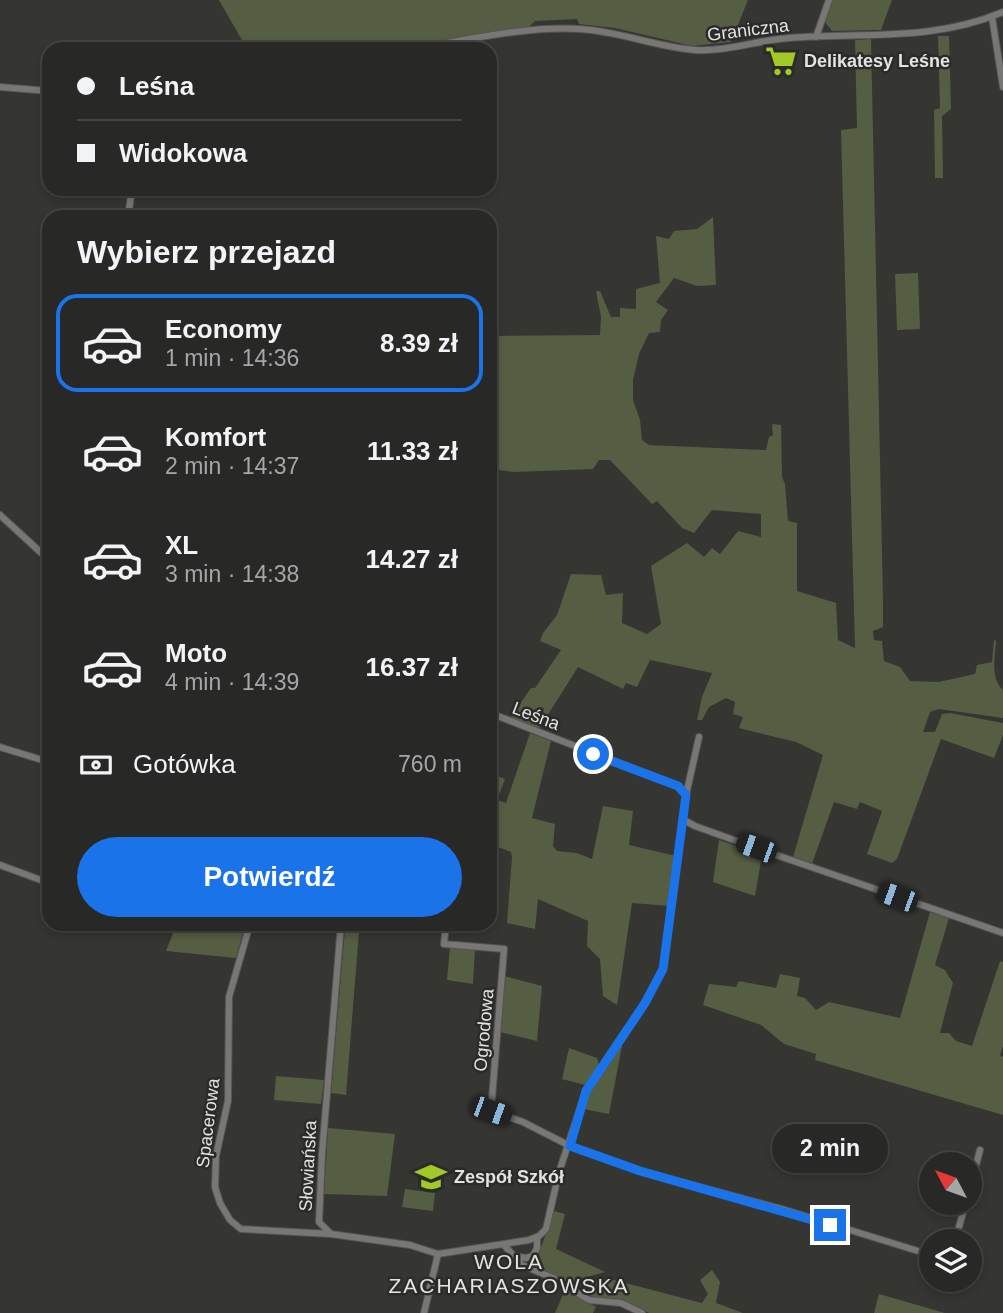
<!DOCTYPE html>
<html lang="pl">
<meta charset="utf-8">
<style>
:root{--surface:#282826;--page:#343432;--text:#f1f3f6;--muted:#a5a6a7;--line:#444443;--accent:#1a73e8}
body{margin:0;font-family:Arial,sans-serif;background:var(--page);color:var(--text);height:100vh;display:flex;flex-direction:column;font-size:26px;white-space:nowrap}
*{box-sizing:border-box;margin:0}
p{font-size:23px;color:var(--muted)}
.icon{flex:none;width:38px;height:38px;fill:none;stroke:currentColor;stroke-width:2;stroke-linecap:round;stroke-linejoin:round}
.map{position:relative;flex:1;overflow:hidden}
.panel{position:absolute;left:42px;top:210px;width:455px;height:721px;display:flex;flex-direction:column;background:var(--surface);border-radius:21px;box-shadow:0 4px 10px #0003,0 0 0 2px var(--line)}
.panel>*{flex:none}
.guide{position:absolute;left:42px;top:42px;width:455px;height:154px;border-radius:21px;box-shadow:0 4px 10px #0003,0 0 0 2px var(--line);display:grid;align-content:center;height:154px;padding:0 35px;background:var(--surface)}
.needle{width:46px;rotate:311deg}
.fabs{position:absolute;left:919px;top:1152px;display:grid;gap:14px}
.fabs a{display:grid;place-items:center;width:63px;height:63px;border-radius:50%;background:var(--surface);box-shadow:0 4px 10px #0003,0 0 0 2px var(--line);font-size:35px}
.end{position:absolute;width:32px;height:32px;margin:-16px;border:9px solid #1a73e8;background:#fff;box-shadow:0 0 0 4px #fff}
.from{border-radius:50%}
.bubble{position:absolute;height:49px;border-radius:24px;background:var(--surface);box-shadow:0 4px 10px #0003,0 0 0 2px var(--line);font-size:23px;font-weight:600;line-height:49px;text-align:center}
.car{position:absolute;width:21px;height:42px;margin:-21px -10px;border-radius:9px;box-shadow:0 0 5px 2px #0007;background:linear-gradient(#222 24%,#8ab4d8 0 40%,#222 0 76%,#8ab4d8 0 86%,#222 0)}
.guide b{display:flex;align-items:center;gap:24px;height:66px;font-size:26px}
.guide b+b{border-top:2px solid var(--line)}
.guide i{width:18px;height:18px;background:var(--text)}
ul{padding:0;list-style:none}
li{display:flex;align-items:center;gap:21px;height:98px;margin:0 14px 10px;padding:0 21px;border:4px solid transparent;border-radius:21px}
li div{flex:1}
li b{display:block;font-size:26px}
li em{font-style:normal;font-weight:600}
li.on{border-color:var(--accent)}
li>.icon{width:63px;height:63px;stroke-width:1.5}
h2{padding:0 35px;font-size:32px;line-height:84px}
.pay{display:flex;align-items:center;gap:18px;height:77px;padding:0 35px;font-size:26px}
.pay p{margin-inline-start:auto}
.action{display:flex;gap:14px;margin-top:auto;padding:14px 35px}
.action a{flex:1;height:80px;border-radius:42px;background:var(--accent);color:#fff;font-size:28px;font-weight:600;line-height:80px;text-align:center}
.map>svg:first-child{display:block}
</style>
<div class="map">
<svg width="1003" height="1313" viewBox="0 0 1003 1313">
<rect width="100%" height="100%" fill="#353532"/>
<g fill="#555d43">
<path d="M219 0H748L731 42 692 46 615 28 579 24 577 19 535 21 527 29 393 49H247Z"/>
<path d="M832 0H892L881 30 832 31 825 22Z"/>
<path d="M938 36H949L951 109 942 116 943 178H935L934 110 940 108Z"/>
<path d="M871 39 883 600V627L873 631 874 640 882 641 884 661 900 667 910 681 939 682 975 674 977 665 992 662 994 640 996 641C995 657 990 678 1003 690V718L939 709 930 712 923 732H935L942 714 950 713 1003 723V735L994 758 941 739 897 859 892 863 867 854 882 811 860 802 857 809 834 802 812 864 793 857 823 755 796 742 739 728 743 717 733 714 735 702 726 698 709 707 702 720H697L702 697 712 673 650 660 637 687 626 683 623 689 578 667 539 729 510 718 531 688H535L561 650 540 641 543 633 557 615 571 574 601 575 606 595 623 593 622 623 647 634 661 624 651 566 687 543 704 557 712 548 720 554 738 531 761 537V514L712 510 694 533 682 528 657 501 652 504 610 460H599L593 469 513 472 490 469V336L600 335 601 317 596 291H600L611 317H620V308L636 309V289L660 283 656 236 669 239 674 231 697 229 713 217 716 285 697 286 674 278 656 302 668 310 661 320 660 332 649 333 639 354 633 380V400L640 420 642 440 649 445 766 450 769 437 773 435 772 424 781 425 782 477 785 484 788 521 797 523V591L836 603 838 640 855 648 841 130 857 128 855 40Z"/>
<path d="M918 273 920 329 897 330 895 274Z"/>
<path d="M530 733 551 741 532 818 555 824 553 846 557 851 577 853 592 859 603 806 633 811 629 845 676 856 669 906 632 903 617 1005 603 996 600 959 587 946 588 921 538 899 535 929 507 923 512 857 511 852 490 844V773L505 779 497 800 506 803Z"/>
<path d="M719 840 762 855 755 896 713 882Z"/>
<path d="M930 912 949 918 935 965 945 970 953 983 940 1033H949L956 1041 972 1046 1000 961 1003 962V1046L1000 1055 1003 1057V1115L815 1060 816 1054 784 1044 761 1025 703 1005 709 984 736 987 739 981 776 988 780 974 800 978 797 996 805 998 816 1010 829 1002 900 1018Z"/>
<path d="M175 928 243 933 236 958 166 951Z"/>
<path d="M345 929 359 932 346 1095 331 1093Z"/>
<path d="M450 947 475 949 473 984 447 980Z"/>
<path d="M504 976 542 986 537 1041 500 1032Z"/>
<path d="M619 1045 622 1046 609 1114 583 1109 590 1091Z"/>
<path d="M569 1048 597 1058 599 1064 585 1085 562 1079Z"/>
<path d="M276 1076 324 1080 321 1104 274 1100Z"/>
<path d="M328 1128 395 1134 387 1196 324 1194Z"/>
<path d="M405 1189 435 1193 433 1211 402 1207Z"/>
<path d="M554 1211 565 1214 556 1249 605 1272 587 1277 575 1290 534 1267Z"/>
<path d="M712 1270 720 1282 716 1303 743 1313H649L632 1304 599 1299 583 1293C590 1283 597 1279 610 1279L702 1303 708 1294 700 1280Z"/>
<path d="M565 1290 596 1307 593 1313H555Z"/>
<path d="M879 1294 945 1313H874Z"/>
</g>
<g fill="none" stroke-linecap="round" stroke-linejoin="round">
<defs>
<g id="minor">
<path d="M992 17 1003 87"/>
<path d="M816 37 829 0"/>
<path d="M412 49C467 40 524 26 580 29 619 31 656 47 695 50 726 52 758 40 789 38 863 32 932 42 1003 12"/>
<path d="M0 87 49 91"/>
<path d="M128 217 132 189"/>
<path d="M0 515 49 560"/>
<path d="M490 713 678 786 686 795"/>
<path d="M0 747 49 762"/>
<path d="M684 820 695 826 756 848 1003 933"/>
<path d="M0 865 49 883"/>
<path d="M250 924 229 997 228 1101 216 1156 215 1187 220 1203 230 1220 241 1229 331 1234"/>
<path d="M341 924 322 1154 319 1222 331 1234 410 1245 438 1254"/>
<path d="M446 924 444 944 504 949 491 1111 523 1122 570 1146 640 1171 785 1210 931 1255"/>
<path d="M970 1188 980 1150"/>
<path d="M955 1241 966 1202"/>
<path d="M504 1245 522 1265 553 1278 589 1300 621 1303 642 1313"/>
<path d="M438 1254 529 1240 539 1236 546 1229 559 1172 586 1091 645 1003 663 969 686 795 699 737"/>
<path d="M514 1256 526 1258 533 1256 537 1248V1238"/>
<path d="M424 1313 438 1254"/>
</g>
</defs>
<use href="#minor" stroke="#545452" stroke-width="8"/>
<use href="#minor" stroke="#787775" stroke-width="6"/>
</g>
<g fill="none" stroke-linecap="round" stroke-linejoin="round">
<path stroke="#1a73e8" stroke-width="9" d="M593 754 678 786 686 795 663 969 645 1003 586 1091 570 1146 640 1171 830 1225"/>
</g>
<defs>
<symbol id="supermarket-bare" viewBox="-9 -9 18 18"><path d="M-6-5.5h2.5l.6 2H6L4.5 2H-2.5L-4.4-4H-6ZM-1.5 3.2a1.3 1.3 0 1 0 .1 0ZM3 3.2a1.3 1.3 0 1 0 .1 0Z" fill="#a2c928" stroke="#2b2b29" stroke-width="2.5" paint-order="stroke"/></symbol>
<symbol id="school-bare" viewBox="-9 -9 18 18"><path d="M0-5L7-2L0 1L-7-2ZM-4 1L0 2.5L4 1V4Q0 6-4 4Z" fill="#a2c928" stroke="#2b2b29" stroke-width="2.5" paint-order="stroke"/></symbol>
</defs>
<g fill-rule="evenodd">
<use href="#supermarket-bare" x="759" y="39" width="44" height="44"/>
<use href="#school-bare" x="409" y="1155" width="44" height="44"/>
</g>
<g text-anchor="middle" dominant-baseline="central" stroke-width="5" stroke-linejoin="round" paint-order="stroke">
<g font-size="18" fill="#e3e3e1" stroke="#2b2b29">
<text transform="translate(748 30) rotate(-7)">Graniczna</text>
<text transform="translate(536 716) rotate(21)">Leśna</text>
<text transform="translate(484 1030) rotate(-85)">Ogrodowa</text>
<text transform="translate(208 1123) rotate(-83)">Spacerowa</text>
<text transform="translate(308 1166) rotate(-87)">Słowiańska</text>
</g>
<g font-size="18" font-weight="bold" fill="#e3e3e1" stroke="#2b2b29" text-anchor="start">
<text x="804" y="61">Delikatesy Leśne</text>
<text x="454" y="1177">Zespół Szkół</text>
</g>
<g font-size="21" letter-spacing="2" fill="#e3e3e1" stroke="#2b2b29">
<text x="509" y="1261">WOLA<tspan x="509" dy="24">ZACHARIASZOWSKA</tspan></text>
</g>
</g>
</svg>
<div class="fabs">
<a><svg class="needle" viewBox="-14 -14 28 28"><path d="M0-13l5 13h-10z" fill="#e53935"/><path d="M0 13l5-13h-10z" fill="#a5a6a7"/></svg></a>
<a><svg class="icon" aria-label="layers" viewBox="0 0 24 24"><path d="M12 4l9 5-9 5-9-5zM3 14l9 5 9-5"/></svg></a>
</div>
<i class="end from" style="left:593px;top:754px"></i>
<i class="end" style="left:830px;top:1225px"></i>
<div class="bubble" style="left:772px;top:1124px;width:116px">2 min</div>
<i class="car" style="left:756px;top:848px;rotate:290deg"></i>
<i class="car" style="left:897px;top:897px;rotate:290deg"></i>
<i class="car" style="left:491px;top:1111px;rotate:110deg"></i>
<div class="guide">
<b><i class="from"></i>Leśna</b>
<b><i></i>Widokowa</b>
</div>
<section class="panel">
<h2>Wybierz przejazd</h2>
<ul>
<li class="on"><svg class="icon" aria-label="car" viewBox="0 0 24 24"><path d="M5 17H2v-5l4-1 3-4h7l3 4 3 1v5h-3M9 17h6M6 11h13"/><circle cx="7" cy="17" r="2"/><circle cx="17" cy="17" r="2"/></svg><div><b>Economy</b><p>1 min · 14:36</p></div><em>8.39 zł</em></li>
<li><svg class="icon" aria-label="car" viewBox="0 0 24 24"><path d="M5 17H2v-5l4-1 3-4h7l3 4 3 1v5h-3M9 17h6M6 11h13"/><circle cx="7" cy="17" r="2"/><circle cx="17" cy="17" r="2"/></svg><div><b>Komfort</b><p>2 min · 14:37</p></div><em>11.33 zł</em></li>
<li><svg class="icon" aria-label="car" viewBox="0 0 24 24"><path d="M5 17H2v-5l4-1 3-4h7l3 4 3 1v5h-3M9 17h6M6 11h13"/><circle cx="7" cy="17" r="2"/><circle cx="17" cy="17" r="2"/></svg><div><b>XL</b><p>3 min · 14:38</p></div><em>14.27 zł</em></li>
<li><svg class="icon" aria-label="car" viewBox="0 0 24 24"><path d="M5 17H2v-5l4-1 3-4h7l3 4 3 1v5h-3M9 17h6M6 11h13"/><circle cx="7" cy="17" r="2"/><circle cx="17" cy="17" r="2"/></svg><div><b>Moto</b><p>4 min · 14:39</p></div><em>16.37 zł</em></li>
</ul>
<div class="pay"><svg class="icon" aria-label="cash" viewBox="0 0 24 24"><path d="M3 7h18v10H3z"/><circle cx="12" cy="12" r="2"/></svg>Gotówka<p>760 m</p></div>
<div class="action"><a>Potwierdź</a></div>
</section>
</div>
